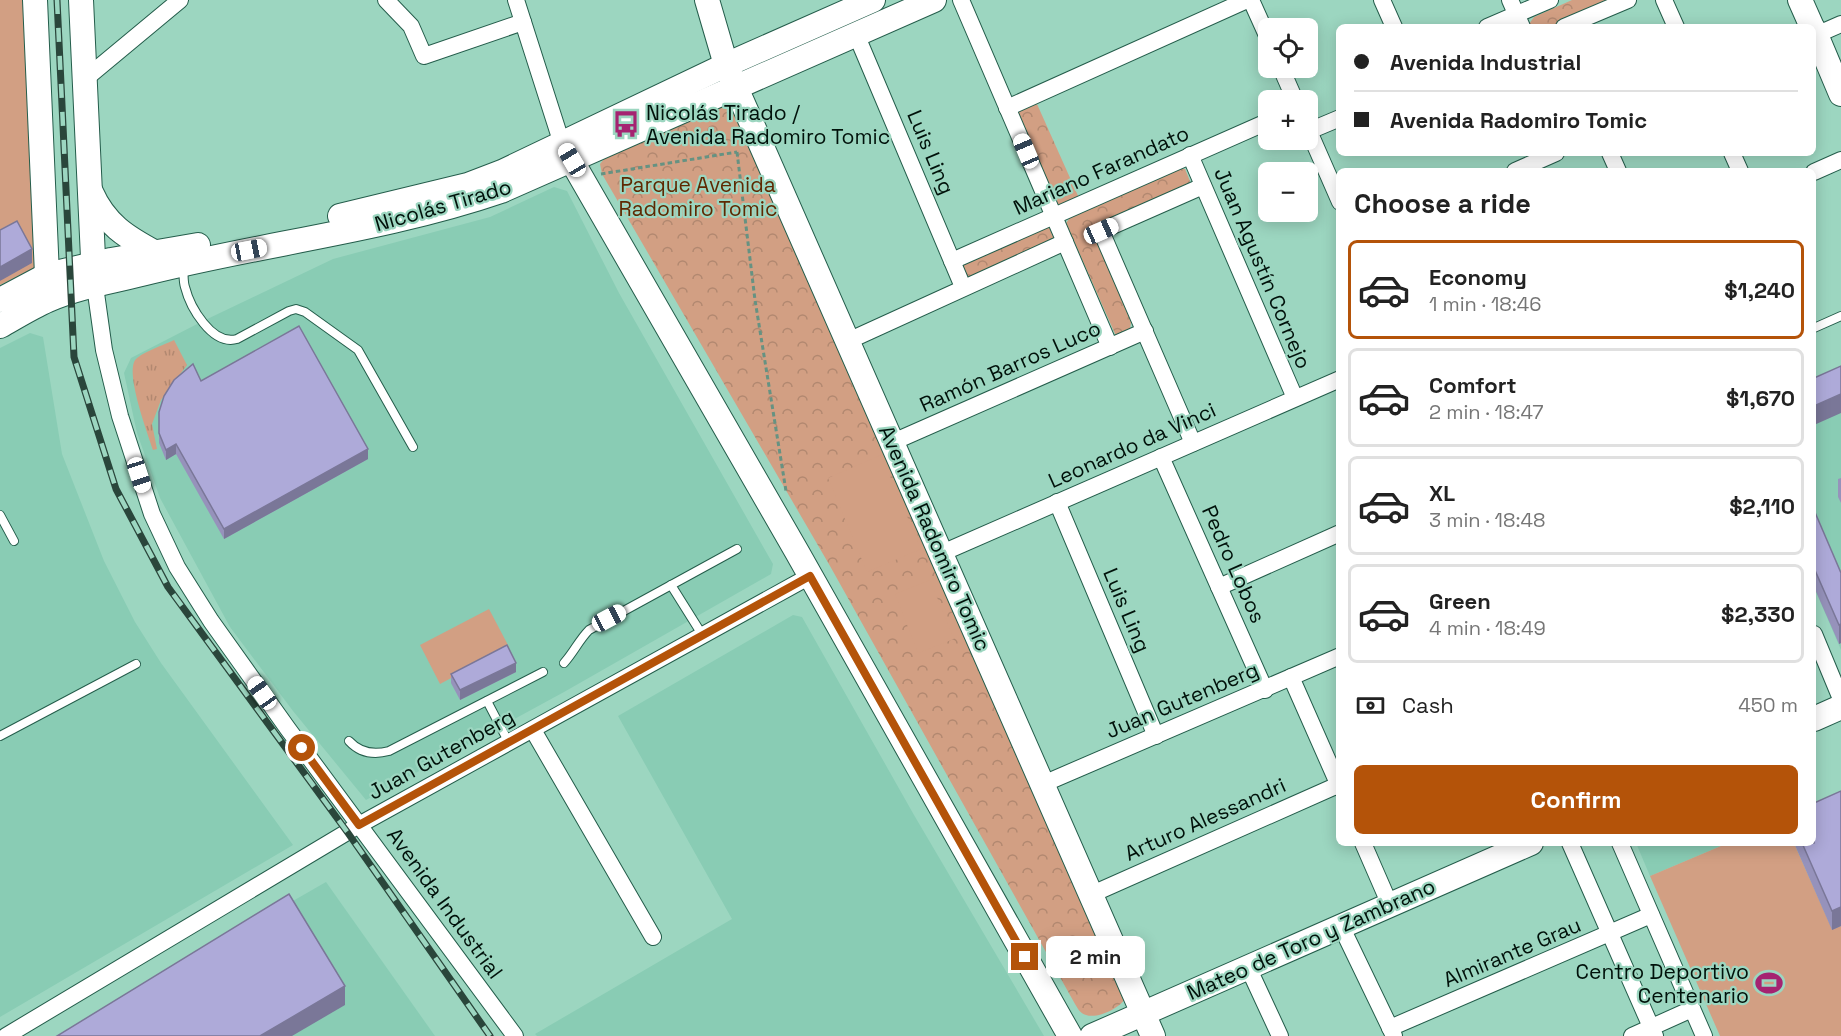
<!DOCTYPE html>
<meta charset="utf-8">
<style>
:root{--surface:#fff;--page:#f6f6f6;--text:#222;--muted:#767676;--line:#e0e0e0;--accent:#b45309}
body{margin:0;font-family:"Space Grotesk",sans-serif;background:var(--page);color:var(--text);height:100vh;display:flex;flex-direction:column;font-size:22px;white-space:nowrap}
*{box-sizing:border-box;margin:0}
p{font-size:20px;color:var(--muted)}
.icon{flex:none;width:33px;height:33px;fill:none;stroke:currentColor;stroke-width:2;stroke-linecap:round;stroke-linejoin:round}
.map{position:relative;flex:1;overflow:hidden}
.sheet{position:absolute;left:1336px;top:168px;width:480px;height:678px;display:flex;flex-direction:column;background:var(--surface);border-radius:9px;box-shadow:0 3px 15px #0003}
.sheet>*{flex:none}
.hud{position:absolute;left:1336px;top:24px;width:480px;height:132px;border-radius:9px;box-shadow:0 3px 15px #0003;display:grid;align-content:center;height:132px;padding:0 18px;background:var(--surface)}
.tools{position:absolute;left:1258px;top:18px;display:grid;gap:12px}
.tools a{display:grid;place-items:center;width:60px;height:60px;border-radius:9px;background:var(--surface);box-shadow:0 3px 15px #0003;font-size:30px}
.end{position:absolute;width:27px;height:27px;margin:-14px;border:8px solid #b45309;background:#fff;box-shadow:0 0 0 3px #fff}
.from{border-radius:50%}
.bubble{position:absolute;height:42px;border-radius:9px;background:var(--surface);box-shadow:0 3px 15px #0003;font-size:20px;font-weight:700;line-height:42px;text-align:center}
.car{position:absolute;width:18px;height:36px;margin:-18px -9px;border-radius:8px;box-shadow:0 0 4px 2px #0007;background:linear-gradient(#fff 24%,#345 0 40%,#fff 0 76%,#345 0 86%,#fff 0)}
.hud b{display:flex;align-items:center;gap:21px;height:57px;font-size:22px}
.hud b+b{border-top:2px solid var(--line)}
.hud i{width:15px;height:15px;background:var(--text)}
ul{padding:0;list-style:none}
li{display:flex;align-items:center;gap:18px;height:99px;margin:0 12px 9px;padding:0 6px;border:3px solid var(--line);border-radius:9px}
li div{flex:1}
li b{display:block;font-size:22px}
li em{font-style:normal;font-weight:700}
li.current{border-color:var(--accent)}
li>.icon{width:54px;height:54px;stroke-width:1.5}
h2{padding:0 18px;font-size:27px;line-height:72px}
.pay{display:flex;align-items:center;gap:15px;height:66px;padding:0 18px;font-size:22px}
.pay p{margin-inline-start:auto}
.action{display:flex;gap:12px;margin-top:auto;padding:12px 18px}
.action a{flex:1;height:69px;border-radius:9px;background:var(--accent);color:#fff;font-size:24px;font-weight:700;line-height:69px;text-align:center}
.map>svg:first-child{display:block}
</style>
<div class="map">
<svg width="1841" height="1036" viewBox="0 0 1841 1036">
<defs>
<pattern id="grass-tufts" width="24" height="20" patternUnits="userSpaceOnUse" patternTransform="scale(1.5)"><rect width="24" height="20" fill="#d29f83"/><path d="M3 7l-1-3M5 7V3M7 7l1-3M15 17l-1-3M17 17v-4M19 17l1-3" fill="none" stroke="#b28870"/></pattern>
<pattern id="park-crowns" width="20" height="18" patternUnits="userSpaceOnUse" patternTransform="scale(1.5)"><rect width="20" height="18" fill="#d29f83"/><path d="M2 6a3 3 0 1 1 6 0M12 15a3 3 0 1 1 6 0" fill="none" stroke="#b28870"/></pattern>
</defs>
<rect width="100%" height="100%" fill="#9cd6c0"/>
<g fill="#89ccb4">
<path d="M554 187 567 191 619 293 773 564 771 574 564 692 366 800 293 711 230 627 160 498 137 433 124 373 131 358 201 322 333 259 490 217Z"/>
<path d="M30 333 43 337 62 454 104 561 135 622 161 663 293 845 0 1017V348Z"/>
<path d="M1841 385V650L1814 587V397Z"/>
<path d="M793 615 802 617 914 815 1044 1036H537L535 1034 732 919 618 716Z"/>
<path d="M1636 843H1728L1650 876Z"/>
<path d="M326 882 435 1036H57Z"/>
</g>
<path fill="url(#grass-tufts)" d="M174 340 187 365 161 400 152 424 157 449 153 450C148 434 124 371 136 359 143 352 164 345 174 340Z"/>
<g fill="url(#park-crowns)">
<path d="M1572 0H1624L1559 27H1530L1529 24 1534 17Z"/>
<path d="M1037 104 1079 198 1059 207 1017 112Z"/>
<path d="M730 105 734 107 1126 997C1121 1008 1098 1019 1086 1015 1080 1013 1078 1009 1075 1004L830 566 602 174 600 164 604 159 719 107Z"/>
<path d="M1178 168 1185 169 1190 181 1188 187 1094 226V235L1131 322 1130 329 1116 336 1066 223 1072 215Z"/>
<path d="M1048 225 1055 241 967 279 960 263Z"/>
</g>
<g fill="#d29f83">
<path d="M0 0H24L36 267 0 285Z"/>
<path d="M881 455 921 549 867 572 828 478Z"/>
<path d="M930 580 954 639 918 653 895 594Z"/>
<path d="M489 609 509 647 440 684 420 645Z"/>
<path d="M1728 843H1794L1832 929 1841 926V1036H1720L1650 876Z"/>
</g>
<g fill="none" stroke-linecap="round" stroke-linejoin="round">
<defs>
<g id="lane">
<path d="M183 268C184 274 183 281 185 287 190 307 212 346 237 339L289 311 296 309 305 312 358 350 413 447"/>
<path d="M1814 328 1841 316"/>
<path d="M0 515 14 541"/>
<path d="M671 585 703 636"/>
<path d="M564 663C574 652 579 640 589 630L737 549"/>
<path d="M487 701 509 743"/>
<path d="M0 736 136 664"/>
<path d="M349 741C360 753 374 755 389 751L543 672"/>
</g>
<g id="street">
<path d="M386 0 411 26 424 56 523 22"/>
<path d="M516 0 562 144"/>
<path d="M961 0 1110 347"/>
<path d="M1251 0 1269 40"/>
<path d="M1382 0 1394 27"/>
<path d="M1510 0 1522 27"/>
<path d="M1664 0 1676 27"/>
<path d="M1487 27 1550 0"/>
<path d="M1564 27 1628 0"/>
<path d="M856 34 963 287"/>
<path d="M1816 35 1841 24"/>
<path d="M1281 68 1295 100"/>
<path d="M85 79 180 0"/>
<path d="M1007 108 1247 0"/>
<path d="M1308 129 1340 202"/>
<path d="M1309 131 1340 118"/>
<path d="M1610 153 1618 171"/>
<path d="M1732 153 1740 171"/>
<path d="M1190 155 1295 398"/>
<path d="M1515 171 1556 153"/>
<path d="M1814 172 1841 160"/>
<path d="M952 261 1269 121"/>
<path d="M95 286 104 350 120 416 152 514 177 567 211 621 288 729 515 1036"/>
<path d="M848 341 1065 242"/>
<path d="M893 442 1145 331"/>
<path d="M1193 443 1101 231 1203 186"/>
<path d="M1161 457 1265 690"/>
<path d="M1057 502 1156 736"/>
<path d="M942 553 1340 379"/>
<path d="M1219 587 1340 533"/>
<path d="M1814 634 1841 699"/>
<path d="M1291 677 1340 788"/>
<path d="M533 730 653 937"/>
<path d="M1043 784 1340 656"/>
<path d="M1363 843 1390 905"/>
<path d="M1570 843 1655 1036"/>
<path d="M1620 843 1704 1036"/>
<path d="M1090 895 1338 785"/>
<path d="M1341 926 1394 1036"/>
<path d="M1248 967 1280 1036"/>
<path d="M1390 1028 1651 915"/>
<path d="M6 1036 359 825 810 576"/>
<path d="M1632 1036 1692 1009"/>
</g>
<g id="secondary">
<path d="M35 0 47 275"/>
<path d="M81 0 94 279"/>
<path d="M707 0 726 65 1153 1036"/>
<path d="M1800 0 1812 27"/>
<path d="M1814 30 1841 94"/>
<path d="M562 144 797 552 1070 1036"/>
<path d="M91 192C105 224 126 237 156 253"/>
<path d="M340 216 468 185 502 172 726 65 873 0"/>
<path d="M0 300 47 275 111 260 198 245"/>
<path d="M0 326C16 317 32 307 48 300 80 286 116 281 150 272 266 243 387 230 501 191L934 0"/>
<path d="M1814 719 1841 707"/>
<path d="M1092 1036 1531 843"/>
</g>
</defs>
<use href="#lane" stroke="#245d4b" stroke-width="10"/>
<use href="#street" stroke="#245d4b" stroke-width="18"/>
<use href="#secondary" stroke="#245d4b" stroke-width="26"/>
<g stroke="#669282" stroke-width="3" stroke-dasharray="4.5 3" stroke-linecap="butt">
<path d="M737 152 755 300 786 491"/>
<path d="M601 174 737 152"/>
</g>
<use href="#lane" stroke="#fff" stroke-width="8"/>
<use href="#street" stroke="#fff" stroke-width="16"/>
<use href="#secondary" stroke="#fff" stroke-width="24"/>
<defs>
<path id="rail" d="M57 0 74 357 116 489 168 587 348 833 490 1036"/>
</defs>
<use href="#rail" stroke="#2a463b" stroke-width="7"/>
<use href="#rail" stroke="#9cd6c0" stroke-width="4.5" stroke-dasharray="14" stroke-linecap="butt"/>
</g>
<g fill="#9692bb">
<path d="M201 381 368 459 224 539 176 454 166 460 159 443V412Z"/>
<path d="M1841 478V503L1838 497V479Z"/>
<path d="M1814 510 1841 573V643L1839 644 1814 587Z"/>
<path d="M516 672 460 700 451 683V674Z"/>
<path d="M1841 791V926L1832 930 1794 843H1814Z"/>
</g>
<g fill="#7a7798">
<path d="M32 249V263L0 281V267Z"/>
<path d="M1841 394V413L1814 425V406Z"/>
<path d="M176 444V454L166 460V450Z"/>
<path d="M368 449V459L224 539V529Z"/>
<path d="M1841 624V643L1839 644V625Z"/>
<path d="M516 663V672L460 700V690Z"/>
<path d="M1841 907V926L1832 930V911Z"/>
<path d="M345 986V1005L292 1036H260Z"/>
</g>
<g fill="#aeaad9" stroke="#7a7798" stroke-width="1.5">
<path d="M17 221 32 249 0 267V230Z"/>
<path d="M299 326 368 449 224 529 176 444 166 450 159 433V412L164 396 174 380 193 364 201 381Z"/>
<path d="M1841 366V394L1814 406V378Z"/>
<path d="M1814 510 1841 573V624L1839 625 1814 568Z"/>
<path d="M507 645 516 663 460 690 451 674Z"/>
<path d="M1841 791V907L1832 911 1802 843H1814V803Z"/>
<path d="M289 894 345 986 260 1036H57Z"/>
</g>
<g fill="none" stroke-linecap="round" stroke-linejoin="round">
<path stroke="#b45309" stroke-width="8" d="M302 748 359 825 810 576 1025 957"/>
</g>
<defs>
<symbol id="bus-bare" viewBox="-9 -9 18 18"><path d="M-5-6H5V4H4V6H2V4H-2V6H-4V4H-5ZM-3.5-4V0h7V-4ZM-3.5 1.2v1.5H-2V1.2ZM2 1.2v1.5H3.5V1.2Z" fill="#a52371" stroke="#9cd6c0" stroke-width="2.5" paint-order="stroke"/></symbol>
<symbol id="stadium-bare" viewBox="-9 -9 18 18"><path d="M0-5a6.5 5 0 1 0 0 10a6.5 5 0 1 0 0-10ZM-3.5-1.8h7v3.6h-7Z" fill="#a52371" stroke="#9cd6c0" stroke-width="2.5" paint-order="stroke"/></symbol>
</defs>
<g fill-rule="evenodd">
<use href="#bus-bare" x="607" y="105" width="38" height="38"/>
<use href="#stadium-bare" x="1750" y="964" width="38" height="38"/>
</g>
<g text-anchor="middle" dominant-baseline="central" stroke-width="4.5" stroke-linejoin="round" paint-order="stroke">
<g font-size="21" fill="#00110a" stroke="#9cd6c0" text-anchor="start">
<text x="646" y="112">Nicolás Tirado /<tspan x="646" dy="24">Avenida Radomiro Tomic</tspan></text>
<text x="1749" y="971" text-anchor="end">Centro Deportivo<tspan x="1749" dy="24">Centenario</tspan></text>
</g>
<g font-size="21" fill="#00110a" stroke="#9cd6c0">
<text transform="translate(931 152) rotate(67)">Luis Ling</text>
<text transform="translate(1101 170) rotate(-24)">Mariano Farandato</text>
<text transform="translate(443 205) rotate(-16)">Nicolás Tirado</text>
<text transform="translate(1263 268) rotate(67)">Juan Agustín Cornejo</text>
<text transform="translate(1010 366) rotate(-24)">Ramón Barros Luco</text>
<text transform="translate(1132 445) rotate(-24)">Leonardo da Vinci</text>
<text transform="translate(935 538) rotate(66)">Avenida Radomiro Tomic</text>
<text transform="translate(1234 564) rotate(66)">Pedro Lobos</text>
<text transform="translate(1127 610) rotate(67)">Luis Ling</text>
<text transform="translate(1182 700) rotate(-23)">Juan Gutenberg</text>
<text transform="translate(441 754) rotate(-29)">Juan Gutenberg</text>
<text transform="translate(1205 819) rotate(-24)">Arturo Alessandri</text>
<text transform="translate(445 903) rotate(54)">Avenida Industrial</text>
<text transform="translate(1311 939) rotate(-24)">Mateo de Toro y Zambrano</text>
<text transform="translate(1512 952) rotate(-23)">Almirante Grau</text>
</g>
<g font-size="21" fill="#5e2801" stroke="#9cd6c0">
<text x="698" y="184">Parque Avenida<tspan x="698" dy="24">Radomiro Tomic</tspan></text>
</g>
</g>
</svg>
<div class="tools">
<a><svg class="icon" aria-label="locate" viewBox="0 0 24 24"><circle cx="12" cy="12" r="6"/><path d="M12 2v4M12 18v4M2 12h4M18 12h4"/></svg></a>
<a>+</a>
<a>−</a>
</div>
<i class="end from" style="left:302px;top:748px"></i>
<i class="end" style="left:1025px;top:957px"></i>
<div class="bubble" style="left:1046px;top:936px;width:99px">2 min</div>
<i class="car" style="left:1026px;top:151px;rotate:337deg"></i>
<i class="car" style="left:572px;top:160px;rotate:329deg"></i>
<i class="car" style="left:1101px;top:231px;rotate:66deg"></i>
<i class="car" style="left:249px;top:250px;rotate:79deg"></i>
<i class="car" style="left:139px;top:475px;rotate:162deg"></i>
<i class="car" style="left:609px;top:618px;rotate:62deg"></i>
<i class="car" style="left:262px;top:693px;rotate:325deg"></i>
<div class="hud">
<b><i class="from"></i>Avenida Industrial</b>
<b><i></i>Avenida Radomiro Tomic</b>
</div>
<section class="sheet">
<h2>Choose a ride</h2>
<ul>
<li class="current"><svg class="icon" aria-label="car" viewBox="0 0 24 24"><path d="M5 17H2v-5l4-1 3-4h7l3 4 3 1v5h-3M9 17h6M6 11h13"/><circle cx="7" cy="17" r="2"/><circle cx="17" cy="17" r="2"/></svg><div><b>Economy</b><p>1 min · 18:46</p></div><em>$1,240</em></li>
<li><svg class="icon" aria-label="car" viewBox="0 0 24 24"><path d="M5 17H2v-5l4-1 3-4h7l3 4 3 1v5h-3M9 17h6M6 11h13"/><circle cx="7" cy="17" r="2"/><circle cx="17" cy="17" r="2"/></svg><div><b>Comfort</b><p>2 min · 18:47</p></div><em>$1,670</em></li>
<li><svg class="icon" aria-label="car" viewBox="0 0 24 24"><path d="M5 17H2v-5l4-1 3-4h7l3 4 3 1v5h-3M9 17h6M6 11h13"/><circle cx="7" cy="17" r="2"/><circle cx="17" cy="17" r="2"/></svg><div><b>XL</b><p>3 min · 18:48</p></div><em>$2,110</em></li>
<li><svg class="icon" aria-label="car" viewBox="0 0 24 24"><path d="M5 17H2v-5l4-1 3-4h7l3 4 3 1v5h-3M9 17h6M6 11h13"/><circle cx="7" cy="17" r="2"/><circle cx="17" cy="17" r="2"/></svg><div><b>Green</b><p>4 min · 18:49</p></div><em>$2,330</em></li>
</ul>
<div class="pay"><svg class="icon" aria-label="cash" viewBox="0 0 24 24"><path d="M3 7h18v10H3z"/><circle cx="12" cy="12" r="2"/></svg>Cash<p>450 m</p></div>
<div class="action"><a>Confirm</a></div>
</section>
</div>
